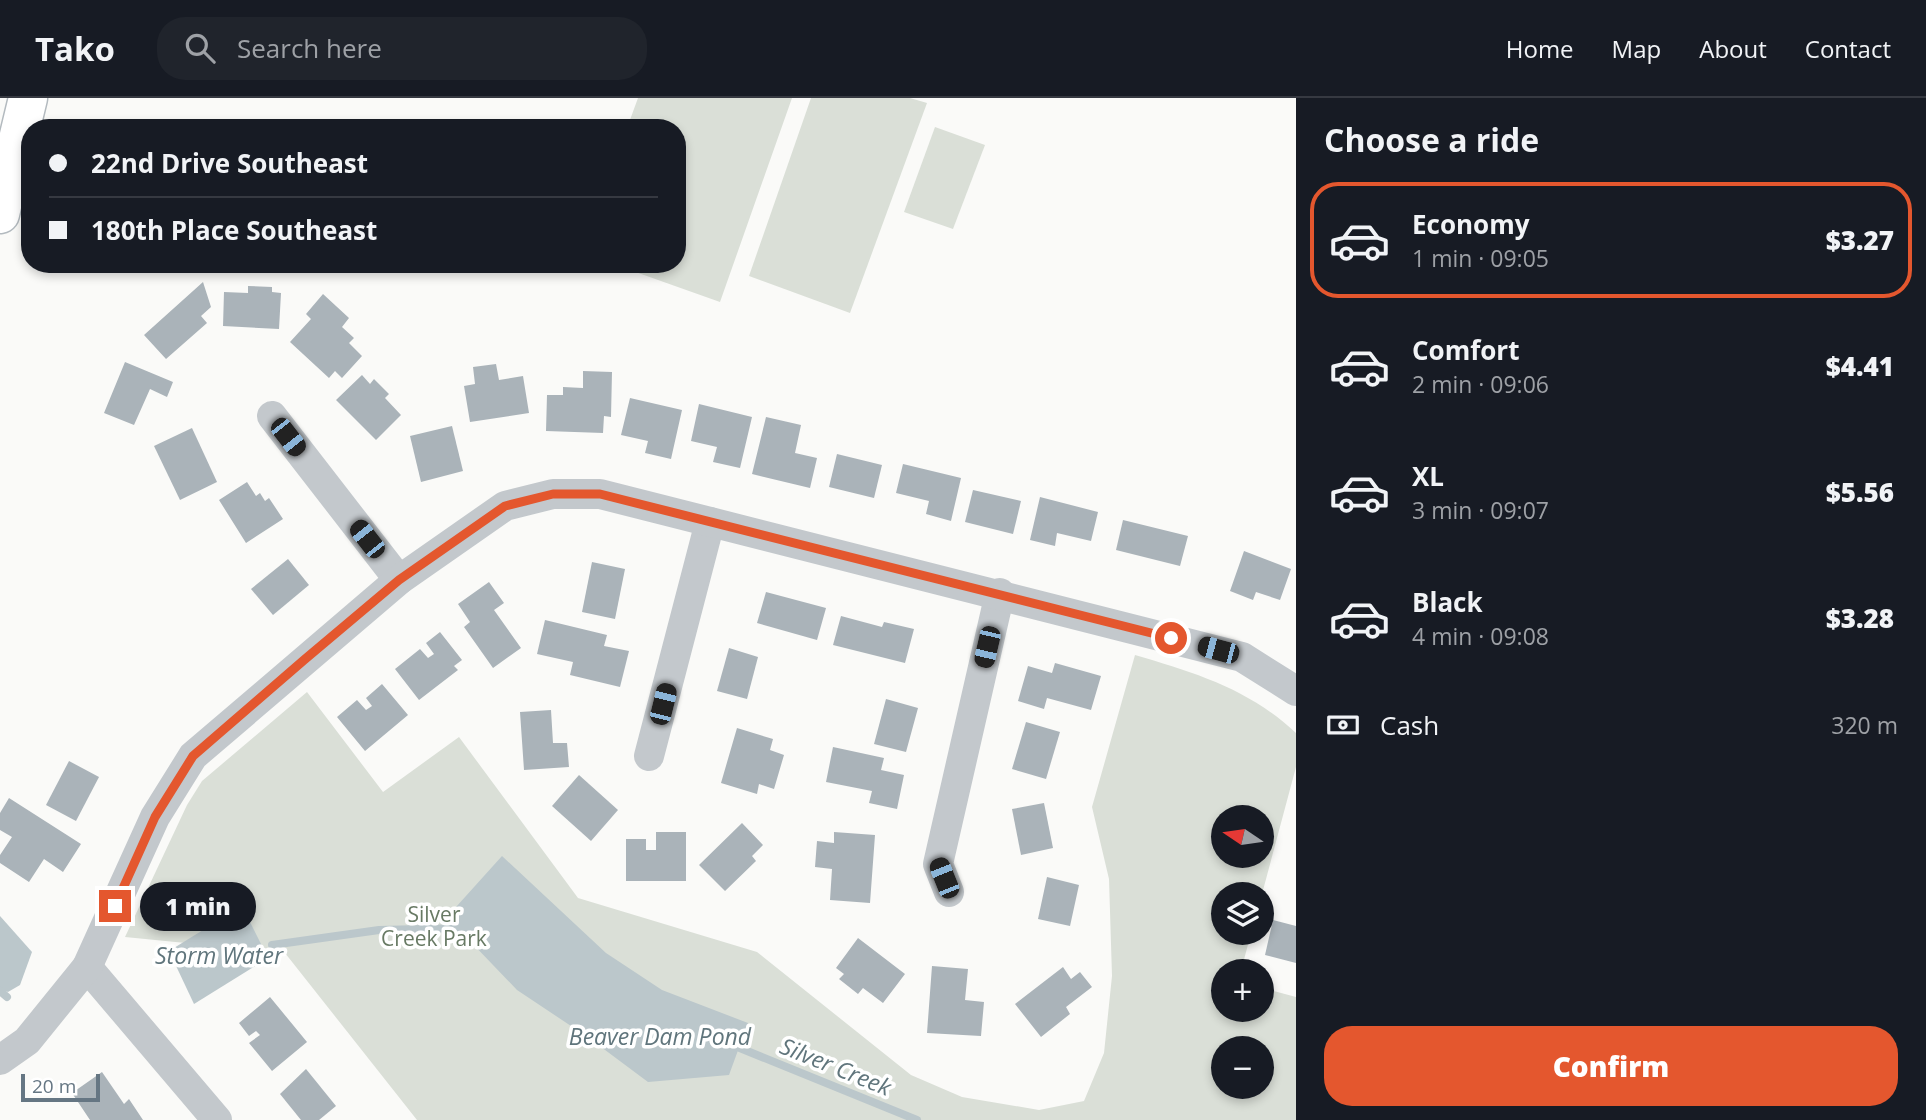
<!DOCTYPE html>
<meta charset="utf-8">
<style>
:root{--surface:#171b24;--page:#20242c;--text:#f1f3f6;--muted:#9ea1a6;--line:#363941;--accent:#e4572e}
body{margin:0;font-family:"Open Sans",sans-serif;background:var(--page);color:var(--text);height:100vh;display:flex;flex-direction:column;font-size:26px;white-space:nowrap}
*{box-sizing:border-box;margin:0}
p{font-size:23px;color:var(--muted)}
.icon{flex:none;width:38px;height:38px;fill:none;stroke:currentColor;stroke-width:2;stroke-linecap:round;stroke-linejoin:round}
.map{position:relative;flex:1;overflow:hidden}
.drawer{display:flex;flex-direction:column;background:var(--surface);width:630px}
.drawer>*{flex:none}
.top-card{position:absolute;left:21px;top:21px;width:665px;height:154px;border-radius:28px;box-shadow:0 4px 10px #0003;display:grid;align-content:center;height:154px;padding:0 28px;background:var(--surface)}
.needle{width:46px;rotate:283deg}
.controls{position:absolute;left:1211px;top:707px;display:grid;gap:14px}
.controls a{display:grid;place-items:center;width:63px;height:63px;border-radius:50%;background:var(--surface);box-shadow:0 4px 10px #0003;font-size:35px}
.scale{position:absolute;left:21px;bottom:18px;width:79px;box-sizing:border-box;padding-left:7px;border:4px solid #657683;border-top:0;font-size:19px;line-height:24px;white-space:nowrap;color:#657683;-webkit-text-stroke:5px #fff;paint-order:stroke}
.end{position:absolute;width:32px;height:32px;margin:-16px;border:9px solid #e4572e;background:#fff;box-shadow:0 0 0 4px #fff}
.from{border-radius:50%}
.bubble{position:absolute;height:49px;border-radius:24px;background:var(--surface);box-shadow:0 4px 10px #0003;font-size:23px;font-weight:800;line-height:49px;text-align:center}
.car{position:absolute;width:21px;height:42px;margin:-21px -10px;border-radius:9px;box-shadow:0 0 5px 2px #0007;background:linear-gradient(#222 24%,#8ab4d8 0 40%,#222 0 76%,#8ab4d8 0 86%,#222 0)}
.top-card b{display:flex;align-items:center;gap:24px;height:66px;font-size:26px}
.top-card b+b{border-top:2px solid var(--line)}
.top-card i{width:18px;height:18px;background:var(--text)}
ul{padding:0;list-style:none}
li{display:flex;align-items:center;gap:21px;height:116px;margin:0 14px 10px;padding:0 14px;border:4px solid transparent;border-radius:28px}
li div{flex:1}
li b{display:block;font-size:26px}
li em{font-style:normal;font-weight:800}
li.active{border-color:var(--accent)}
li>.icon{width:63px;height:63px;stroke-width:1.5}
h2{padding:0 28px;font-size:32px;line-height:84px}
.pay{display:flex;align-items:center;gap:18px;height:77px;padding:0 28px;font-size:26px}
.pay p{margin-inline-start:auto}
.primary-button{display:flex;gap:14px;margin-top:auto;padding:14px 28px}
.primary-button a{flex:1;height:80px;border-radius:28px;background:var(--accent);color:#fff;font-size:28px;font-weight:800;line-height:80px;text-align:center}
header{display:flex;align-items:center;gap:42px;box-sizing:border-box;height:98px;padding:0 35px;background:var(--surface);border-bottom:2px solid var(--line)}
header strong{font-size:33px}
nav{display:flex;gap:38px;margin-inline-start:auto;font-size:24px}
.search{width:490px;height:63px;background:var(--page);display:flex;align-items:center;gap:18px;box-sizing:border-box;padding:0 24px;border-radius:28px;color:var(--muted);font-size:26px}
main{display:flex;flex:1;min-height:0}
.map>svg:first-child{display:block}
</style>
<header>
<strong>Tako</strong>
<div class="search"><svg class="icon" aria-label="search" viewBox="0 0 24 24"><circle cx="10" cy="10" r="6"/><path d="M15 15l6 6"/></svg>Search here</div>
<nav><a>Home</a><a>Map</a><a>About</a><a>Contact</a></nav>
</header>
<main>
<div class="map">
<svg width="1296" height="1022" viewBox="0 0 1296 1022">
<rect width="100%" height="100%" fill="#fafaf8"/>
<g fill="#dadfd7" fill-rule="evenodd">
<path d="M638 0H792L720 204 613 166H677V30H627Z"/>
<path d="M811 0H910L927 5 850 215 749 178Z"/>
<path d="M935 29 985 47 953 131 904 114Z"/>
<path d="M1135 557C1196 575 1249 591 1296 635V669L1262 796H1223V835H1251L1241 873H1223V912H1262V890L1296 899V1022H417L285 855 125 839 187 707 202 683 307 594 383 694 459 639 578 800 757 854 911 977 962 999 1039 1012 1084 1003 1104 955 1112 878 1109 781 1092 709ZM1223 719H1262V758H1223ZM1223 950H1262V989H1223Z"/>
</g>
<g fill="#bbc7cb">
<path d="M502 758 606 855 662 892 748 925 729 977 648 984 589 940 517 892 447 819Z"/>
<path d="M242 808 268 860 194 906 169 853Z"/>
<path d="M0 818 32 854 20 887 8 894 0 891Z"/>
</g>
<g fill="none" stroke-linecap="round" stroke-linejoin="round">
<g stroke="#bbc7cb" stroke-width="8">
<path d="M272 847 379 832 467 830"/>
<path d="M0 893 7 899"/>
<path d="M730 946 917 1022"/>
</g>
</g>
<g fill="#aab3b9">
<path d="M203 184 211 209 201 218 207 225 166 261 144 237Z"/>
<path d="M248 188 272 189V194L281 195 279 231 223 228 224 194 248 195Z"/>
<path d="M323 196 349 220 342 229 354 240 349 245 362 258 342 280 335 273 329 280 290 244 311 221 306 216Z"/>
<path d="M125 264 173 284 167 299 150 291 134 327 104 315Z"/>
<path d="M496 266 499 282 523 278 529 315 470 324 464 288 475 286 473 269Z"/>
<path d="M583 273 612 274 611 319 604 318 603 335 546 333 547 297H563V289L583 290Z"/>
<path d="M362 277 370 286 374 281 389 296 385 300 401 317 376 342 336 302Z"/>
<path d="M630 300 682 312 671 361 645 355 648 343 621 337Z"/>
<path d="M699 306 752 319 740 370 713 364 717 349 691 343Z"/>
<path d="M766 319 801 327 795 355 817 360 810 390 752 376Z"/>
<path d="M452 328 463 373 421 384 410 338Z"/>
<path d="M192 330 217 384 180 402 154 348Z"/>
<path d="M837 356 882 367 874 400 829 389Z"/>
<path d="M903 366 961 380 951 423 926 416 929 403 896 395Z"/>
<path d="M247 384 256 398 260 395 265 403 269 400 283 421 246 445 219 402Z"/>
<path d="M973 392 1021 403 1013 436 965 424Z"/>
<path d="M1040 399 1098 414 1091 443 1057 435 1055 448 1030 442Z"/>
<path d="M1123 422 1188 438 1180 468 1116 452Z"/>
<path d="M1244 453 1291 471 1280 502 1256 494 1253 502 1230 493Z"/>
<path d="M288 461 309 487 273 517 251 491Z"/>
<path d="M592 464 625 471 615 521 582 514Z"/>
<path d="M489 484 504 505 494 512 521 550 493 570 464 529 470 524 458 506Z"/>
<path d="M766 494 826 510 817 542 757 525Z"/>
<path d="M841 518 882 529 884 524 914 531 905 565 833 547Z"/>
<path d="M545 522 607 537 604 548 629 553 620 589 570 577 573 564 537 556Z"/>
<path d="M440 534 462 562 454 568 458 572 419 602 395 571 420 551 428 560 434 556 426 545Z"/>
<path d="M729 550 758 559 747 601 717 593Z"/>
<path d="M1055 565 1101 578 1091 612 1047 600 1044 611 1018 603 1028 568 1052 575Z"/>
<path d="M382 586 408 617 365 653 337 619 357 602 366 612 372 608 366 600Z"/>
<path d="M886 601 918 610 906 654 874 646Z"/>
<path d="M551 612 553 645H567L569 669 524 672 520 614Z"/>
<path d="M1026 624 1060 634 1046 681 1012 671Z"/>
<path d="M737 630 773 641 770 652 784 657 774 691 759 686 757 696 721 685Z"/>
<path d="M833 649 884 660 881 672 904 677 897 711 869 705 872 693 826 684Z"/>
<path d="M69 663 99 679 76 723 46 707Z"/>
<path d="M579 677 618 712 591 743 552 708Z"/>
<path d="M9 700 81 746 63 774 44 761 29 784 0 765V757L12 739 0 732V715Z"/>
<path d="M1044 705 1053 750 1021 757 1012 711Z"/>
<path d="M742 725 763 747 752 758 756 763 725 793 699 767Z"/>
<path d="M656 734H686V783H626V741H646V752H656Z"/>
<path d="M834 734 875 737 870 805 830 802 832 771 815 769 817 743 834 745Z"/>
<path d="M1047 779 1079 787 1070 828 1038 821Z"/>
<path d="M1273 822 1296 828V865L1265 857Z"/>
<path d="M858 840 905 876 883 905 863 890 858 896 839 881 844 876 836 870Z"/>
<path d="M932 868 968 871 965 902 984 904 981 938 927 935Z"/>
<path d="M1063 869 1071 881 1080 874 1092 889 1066 909 1070 916 1041 939 1015 906Z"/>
<path d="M270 899 307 944 272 973 249 945 260 937 256 933 249 938 239 925Z"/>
<path d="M306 971 336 1008 319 1022H301L280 996Z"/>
<path d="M102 974 124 1006 129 1001 143 1022H90L72 995Z"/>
</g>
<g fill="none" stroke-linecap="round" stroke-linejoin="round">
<defs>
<path id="secondary" d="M0 116 28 0"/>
</defs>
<use href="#secondary" stroke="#b3babf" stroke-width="41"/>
<g stroke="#c3c8cc" stroke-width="30">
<path d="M272 318 399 482"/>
<path d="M649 658 710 424"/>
<path d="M949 794 938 766 1000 495"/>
<path d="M87 869 217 1022"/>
<path d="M0 962 27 943 87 869 155 719 193 658 399 482 505 408 553 396H600L1242 559 1296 593"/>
</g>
<use href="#secondary" stroke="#fff" stroke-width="38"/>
</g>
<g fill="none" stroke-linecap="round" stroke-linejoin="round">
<path stroke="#e4572e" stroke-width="9" d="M115 808 155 719 193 658 304 562 399 482 505 408 553 396H600L1171 540"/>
</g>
<g text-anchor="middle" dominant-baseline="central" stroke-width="7" stroke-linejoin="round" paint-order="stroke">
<g font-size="21" fill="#687a64" stroke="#fff">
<text x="434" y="816">Silver<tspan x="434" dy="24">Creek Park</tspan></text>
</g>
<g font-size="23" font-style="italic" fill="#60757c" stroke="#fff">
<text x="219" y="857">Storm Water</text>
<text x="660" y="938">Beaver Dam Pond</text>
<text transform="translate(836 968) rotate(22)">Silver Creek</text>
</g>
</g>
</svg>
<div class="controls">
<a><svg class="needle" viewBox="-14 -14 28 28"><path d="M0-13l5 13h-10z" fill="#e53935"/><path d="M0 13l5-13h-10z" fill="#9ea1a6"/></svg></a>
<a><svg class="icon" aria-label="layers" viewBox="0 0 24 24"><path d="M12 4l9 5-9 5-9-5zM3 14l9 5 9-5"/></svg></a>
<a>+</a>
<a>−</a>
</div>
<div class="scale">20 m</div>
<i class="end from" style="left:1171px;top:540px"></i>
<i class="end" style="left:115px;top:808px"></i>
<div class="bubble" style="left:140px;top:784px;width:116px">1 min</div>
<i class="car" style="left:288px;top:339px;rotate:142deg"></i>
<i class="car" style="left:367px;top:441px;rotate:322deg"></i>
<i class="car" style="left:987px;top:549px;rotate:193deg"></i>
<i class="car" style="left:1218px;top:552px;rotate:285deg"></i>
<i class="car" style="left:663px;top:606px;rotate:14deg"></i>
<i class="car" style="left:944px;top:780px;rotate:338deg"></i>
<div class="top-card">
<b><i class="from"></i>22nd Drive Southeast</b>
<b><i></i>180th Place Southeast</b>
</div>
</div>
<section class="drawer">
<h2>Choose a ride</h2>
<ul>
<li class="active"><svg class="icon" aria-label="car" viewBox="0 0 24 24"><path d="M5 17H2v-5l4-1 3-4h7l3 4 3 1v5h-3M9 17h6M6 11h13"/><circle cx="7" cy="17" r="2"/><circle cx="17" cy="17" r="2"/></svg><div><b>Economy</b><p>1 min · 09:05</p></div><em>$3.27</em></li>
<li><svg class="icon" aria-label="car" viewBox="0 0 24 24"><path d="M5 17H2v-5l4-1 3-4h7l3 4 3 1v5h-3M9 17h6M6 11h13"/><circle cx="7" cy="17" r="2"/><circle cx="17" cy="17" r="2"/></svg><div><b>Comfort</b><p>2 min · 09:06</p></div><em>$4.41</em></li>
<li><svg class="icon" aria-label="car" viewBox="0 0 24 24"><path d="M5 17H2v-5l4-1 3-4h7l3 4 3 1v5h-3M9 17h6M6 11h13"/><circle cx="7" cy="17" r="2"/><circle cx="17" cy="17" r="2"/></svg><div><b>XL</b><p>3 min · 09:07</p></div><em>$5.56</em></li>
<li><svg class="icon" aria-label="car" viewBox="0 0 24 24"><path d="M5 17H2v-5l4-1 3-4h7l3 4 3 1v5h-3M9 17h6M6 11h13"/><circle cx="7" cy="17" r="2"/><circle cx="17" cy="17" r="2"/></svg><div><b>Black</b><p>4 min · 09:08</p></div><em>$3.28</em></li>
</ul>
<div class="pay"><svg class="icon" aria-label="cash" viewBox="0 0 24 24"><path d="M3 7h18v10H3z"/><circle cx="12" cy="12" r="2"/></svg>Cash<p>320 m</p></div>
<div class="primary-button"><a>Confirm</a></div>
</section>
</main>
